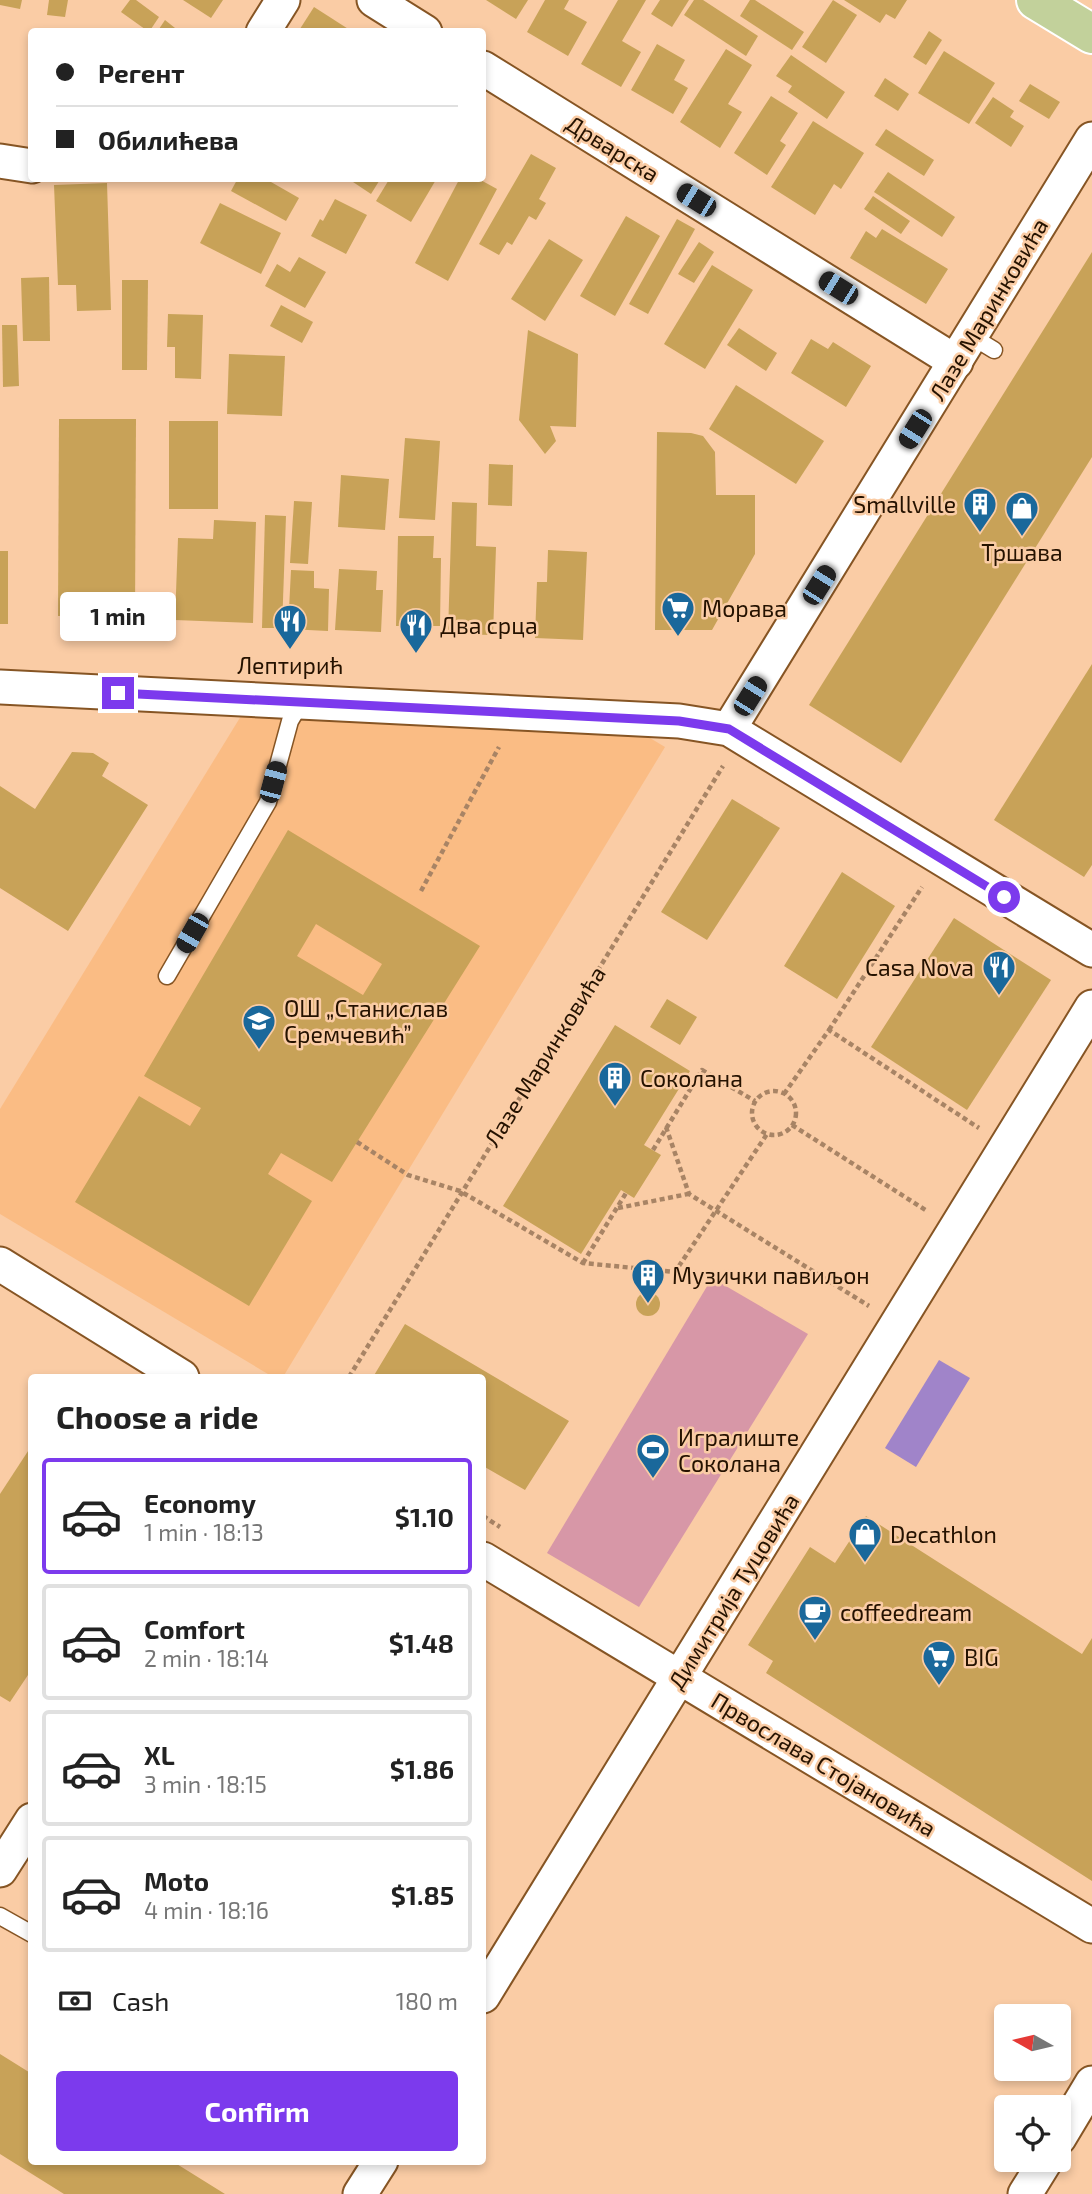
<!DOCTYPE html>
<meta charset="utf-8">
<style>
:root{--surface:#fff;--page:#f2f2f2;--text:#222;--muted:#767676;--line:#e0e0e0;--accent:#7c3aed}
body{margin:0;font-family:"Exo 2",sans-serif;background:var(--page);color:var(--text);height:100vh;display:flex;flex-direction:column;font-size:26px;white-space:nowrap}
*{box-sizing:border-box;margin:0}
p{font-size:23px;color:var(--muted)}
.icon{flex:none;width:38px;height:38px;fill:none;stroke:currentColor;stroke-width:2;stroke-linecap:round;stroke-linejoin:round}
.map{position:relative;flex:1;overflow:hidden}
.drawer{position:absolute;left:28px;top:1374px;width:458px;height:791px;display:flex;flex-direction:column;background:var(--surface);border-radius:7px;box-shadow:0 4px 10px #0003}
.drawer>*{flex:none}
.banner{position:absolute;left:28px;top:28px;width:458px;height:154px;border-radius:7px;box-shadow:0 4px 10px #0003;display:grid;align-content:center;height:154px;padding:0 28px;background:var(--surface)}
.needle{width:46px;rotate:278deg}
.buttons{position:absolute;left:994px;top:2004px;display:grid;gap:14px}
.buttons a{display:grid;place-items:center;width:77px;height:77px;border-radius:7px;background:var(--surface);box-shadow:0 4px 10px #0003;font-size:35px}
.end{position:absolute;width:32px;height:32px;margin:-16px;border:9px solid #7c3aed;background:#fff;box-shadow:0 0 0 4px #fff}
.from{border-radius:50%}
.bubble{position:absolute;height:49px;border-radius:7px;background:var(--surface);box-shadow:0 4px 10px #0003;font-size:23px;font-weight:700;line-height:49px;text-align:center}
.car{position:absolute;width:21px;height:42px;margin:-21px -10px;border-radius:9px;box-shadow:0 0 5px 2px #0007;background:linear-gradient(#222 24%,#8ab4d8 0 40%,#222 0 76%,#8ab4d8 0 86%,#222 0)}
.banner b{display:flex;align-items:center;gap:24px;height:66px;font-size:26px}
.banner b+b{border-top:2px solid var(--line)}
.banner i{width:18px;height:18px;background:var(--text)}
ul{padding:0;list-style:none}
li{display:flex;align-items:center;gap:21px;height:116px;margin:0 14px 10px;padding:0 14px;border:4px solid var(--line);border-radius:7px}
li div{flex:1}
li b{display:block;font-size:26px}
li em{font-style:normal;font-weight:700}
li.on{border-color:var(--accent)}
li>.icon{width:63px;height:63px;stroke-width:1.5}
h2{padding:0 28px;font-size:32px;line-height:84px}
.pay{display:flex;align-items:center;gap:18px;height:77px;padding:0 28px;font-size:26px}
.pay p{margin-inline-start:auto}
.primary-button{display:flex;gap:14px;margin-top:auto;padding:14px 28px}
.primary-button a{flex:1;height:80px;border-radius:7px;background:var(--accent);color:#fff;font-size:28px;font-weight:700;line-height:80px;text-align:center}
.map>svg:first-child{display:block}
</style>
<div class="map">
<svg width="1092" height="2194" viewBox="0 0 1092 2194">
<rect width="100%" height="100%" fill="#facca5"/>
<path fill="#fabc84" d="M241 716 645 735 665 747 283 1377H273L0 1214V1109Z"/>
<path fill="#d797a7" d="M712 1278 808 1334 639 1607 547 1553Z"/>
<path fill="#a084c9" d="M939 1360 970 1378 916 1467 885 1448Z"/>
<g fill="#c8a258" fill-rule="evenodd">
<path d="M0 0H22L20 9 0 5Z"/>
<path d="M49 0H68L65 17 47 15Z"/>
<path d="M130 0H136L159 17 149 32 121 12Z"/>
<path d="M183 0H223L211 18Z"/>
<path d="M486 0H528L516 19Z"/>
<path d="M545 0H569L564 9 587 22 568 56 527 32Z"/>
<path d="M618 0H646L622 41 641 52 621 87 581 64Z"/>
<path d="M660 0H689L672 27 651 14Z"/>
<path d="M694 0H703L758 36 746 56 684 15Z"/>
<path d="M750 0H755L804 32 792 50 740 16Z"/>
<path d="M833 0 857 15 826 63 802 47Z"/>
<path d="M844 0H907L895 19 886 14 880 23Z"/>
<path d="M314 7 353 32H298Z"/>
<path d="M165 20 180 32H157Z"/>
<path d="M929 31 942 40 926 65 913 57Z"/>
<path d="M657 44 685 60 674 80 688 88 673 114 631 90Z"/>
<path d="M726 49 752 65 728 104 742 112 720 148 680 122Z"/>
<path d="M944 51 995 83 969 124 918 93Z"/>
<path d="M791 55 845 92 827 119 788 92 792 86 776 76Z"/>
<path d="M885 78 909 94 898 111 874 96Z"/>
<path d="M1030 84 1060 102 1049 119 1019 101Z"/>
<path d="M771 96 798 113 780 141 786 145 767 175 734 153Z"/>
<path d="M993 97 1014 111 1010 117 1024 126 1011 147 975 123Z"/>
<path d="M813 121 864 153 841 189 834 184 815 215 771 187Z"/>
<path d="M886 129 934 160 924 176 875 145Z"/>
<path d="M531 154 556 168 539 199 546 203 536 220 529 216 512 245 507 242 499 255 479 244Z"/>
<path d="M888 172 955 217 942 237 874 192Z"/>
<path d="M238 178H264L299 198 286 221 231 191Z"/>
<path d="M347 178H381L371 194Z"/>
<path d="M390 178H437L411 222 376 201Z"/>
<path d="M460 178H477L497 189 448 281 415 263Z"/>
<path d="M107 183 111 310 77 311 76 285H58L54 185Z"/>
<path d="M873 196 910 221 901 234 864 209Z"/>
<path d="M335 199 367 215 346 254 311 236 320 219 323 221Z"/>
<path d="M220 203 281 233 261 274 200 243Z"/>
<path d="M626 216 660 236 615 316 580 296Z"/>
<path d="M677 219 695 229 648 314 629 304Z"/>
<path d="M882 229 948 269 926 304 850 258 866 231 876 238Z"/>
<path d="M549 239 583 260 545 321 511 299Z"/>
<path d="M699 242 714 252 694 283 678 274Z"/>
<path d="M1092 252V457L901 763 809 705Z"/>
<path d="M299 257 326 272 305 308 265 286 277 264 290 272Z"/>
<path d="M712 265 753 290 705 369 664 344Z"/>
<path d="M49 277 50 341H23L21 278Z"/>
<path d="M122 280H148L147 370H122Z"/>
<path d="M281 305 313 322 302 343 270 326Z"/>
<path d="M168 314 203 315 201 379 175 378V347H167Z"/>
<path d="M2 325H17L19 386 3 387Z"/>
<path d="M739 328 777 353 766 371 727 345Z"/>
<path d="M528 330 578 354 576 427 550 426 556 441 545 454 519 420Z"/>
<path d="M811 339 828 349 833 342 871 366 846 407 791 373Z"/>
<path d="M229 354 285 356 282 416 227 414Z"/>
<path d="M736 385 824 441 796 484 709 429Z"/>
<path d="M59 419H136L135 616H58Z"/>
<rect x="169" y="421" width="49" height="88"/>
<path d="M657 432 691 433 703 436 715 452 716 495H755V554L712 630H655Z"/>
<path d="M405 438 440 441 435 520 399 518Z"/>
<path d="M489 464 513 465 512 506 488 505Z"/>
<path d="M341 475 389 479 385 530 338 527Z"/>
<path d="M294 501 312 502 308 564 290 563Z"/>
<path d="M452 502 477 503 476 546 496 547 493 635 448 634Z"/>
<path d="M265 515 286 516 282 628H262Z"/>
<path d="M214 520 256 522 253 623 175 620 178 538 213 539Z"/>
<path d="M398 536H434L433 558H441L440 626H396Z"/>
<path d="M548 550 587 552 583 640 535 638 537 582H547Z"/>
<rect x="0" y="551" width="8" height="73"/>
<path d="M339 569 377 571 376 590H383L381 632 335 630Z"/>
<path d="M291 570 314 571V588L329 589 328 631 288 629Z"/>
<path d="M1092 664V865L1084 877 994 820Z"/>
<path d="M72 752 93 753 109 763 102 776 148 805 68 931 0 888V786L35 809Z"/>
<path d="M732 799 780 828 707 940 661 912Z"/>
<path d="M288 830 480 946 332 1182 281 1153 268 1174 312 1201 249 1306 75 1202 139 1096 190 1126 201 1108 144 1076ZM316 924 382 964 363 995 297 956Z"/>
<path d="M842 872 895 906 837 999 784 966Z"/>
<path d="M954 918 1051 980 967 1110 871 1047Z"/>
<path d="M667 999 697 1017 680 1045 650 1027Z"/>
<path d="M615 1025 690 1071 644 1145 661 1155 634 1198 621 1190 581 1254 503 1206Z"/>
<circle cx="648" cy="1304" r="12"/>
<path d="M405 1324 569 1421 525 1490 483 1466V1377H373Z"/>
<path d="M32 1445V1669L10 1702 0 1696V1494Z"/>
<path d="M866 1516 1082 1654 1092 1638V1881L766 1673 773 1661 748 1645 810 1547 835 1563Z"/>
<path d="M0 2054 32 2074V2161H172L225 2194H64L0 2154Z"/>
</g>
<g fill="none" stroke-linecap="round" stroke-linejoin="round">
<defs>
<g id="service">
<path d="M971 336 994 350"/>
<path d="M167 976 268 802 290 721 302 701"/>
<path d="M0 1916 32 1934"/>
</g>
<g id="minor">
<path d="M374 0 425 32"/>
<path d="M263 32 283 0"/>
<path d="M483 68 956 362"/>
<path d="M0 161 32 166"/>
<path d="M0 687 679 721 729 729 1092 950"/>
<path d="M729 729 1092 139"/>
<path d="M0 1264 182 1377"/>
<path d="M483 1559 1092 1926"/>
<path d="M0 1870 32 1820"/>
<path d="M483 1996 1092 1007"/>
<path d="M1059 2138 1092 2083"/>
<path d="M360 2194 381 2161"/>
<path d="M1025 2194 1046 2160"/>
</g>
<path id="primary" d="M1036 0 1092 34"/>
</defs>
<use href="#service" stroke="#865524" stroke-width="19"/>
<use href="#minor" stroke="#865524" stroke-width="37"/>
<use href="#primary" stroke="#fff" stroke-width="42"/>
<g stroke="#a88465" stroke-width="4.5" stroke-dasharray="5 3.5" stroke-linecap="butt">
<path d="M421 891 499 747"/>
<path d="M829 1030 922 887"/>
<circle cx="774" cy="1113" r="22"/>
<path d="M784 1094 829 1030 979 1128"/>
<path d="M792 1125 927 1211"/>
<path d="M666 1127 689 1194 869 1306"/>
<path d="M357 1142 408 1175 460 1191 583 1263 675 1272 767 1134"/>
<path d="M653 1150 702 1070 755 1101"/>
<path d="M618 1208 688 1194"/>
<path d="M583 1263 626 1193"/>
<path d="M349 1377 723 766"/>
<path d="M483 1516 500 1527"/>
</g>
<use href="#service" stroke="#fff" stroke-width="16"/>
<use href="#minor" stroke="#fff" stroke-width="33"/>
<use href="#primary" stroke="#c2d19b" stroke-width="38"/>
</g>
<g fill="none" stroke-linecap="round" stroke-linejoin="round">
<path stroke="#7c3aed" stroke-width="9" d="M118 693 679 721 729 729 1004 897"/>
</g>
<defs>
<symbol id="building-pin" viewBox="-11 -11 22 30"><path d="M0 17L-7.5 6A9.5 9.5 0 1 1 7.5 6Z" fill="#1a689b" stroke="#facca5"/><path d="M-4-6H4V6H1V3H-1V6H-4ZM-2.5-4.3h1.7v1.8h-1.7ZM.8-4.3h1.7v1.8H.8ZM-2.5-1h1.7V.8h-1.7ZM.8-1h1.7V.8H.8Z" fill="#fff"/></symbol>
<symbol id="shop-pin" viewBox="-11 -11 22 30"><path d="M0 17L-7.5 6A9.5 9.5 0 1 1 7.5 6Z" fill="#1a689b" stroke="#facca5"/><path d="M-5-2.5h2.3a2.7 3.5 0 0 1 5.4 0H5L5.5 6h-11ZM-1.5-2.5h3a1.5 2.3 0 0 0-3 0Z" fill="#fff"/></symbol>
<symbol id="supermarket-pin" viewBox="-11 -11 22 30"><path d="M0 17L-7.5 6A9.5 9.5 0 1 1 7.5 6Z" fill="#1a689b" stroke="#facca5"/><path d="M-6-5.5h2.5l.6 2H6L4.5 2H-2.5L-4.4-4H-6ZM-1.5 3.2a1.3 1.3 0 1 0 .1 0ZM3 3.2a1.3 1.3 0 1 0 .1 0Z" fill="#fff"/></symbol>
<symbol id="restaurant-pin" viewBox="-11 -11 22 30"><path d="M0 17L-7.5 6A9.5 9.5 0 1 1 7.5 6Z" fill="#1a689b" stroke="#facca5"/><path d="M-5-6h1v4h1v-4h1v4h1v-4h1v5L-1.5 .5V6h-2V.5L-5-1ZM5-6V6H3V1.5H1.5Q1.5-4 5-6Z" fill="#fff"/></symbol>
<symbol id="school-pin" viewBox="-11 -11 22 30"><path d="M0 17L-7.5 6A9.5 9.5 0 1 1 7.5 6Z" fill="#1a689b" stroke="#facca5"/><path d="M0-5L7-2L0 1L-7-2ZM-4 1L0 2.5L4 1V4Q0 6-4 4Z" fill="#fff"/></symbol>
<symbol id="stadium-pin" viewBox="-11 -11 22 30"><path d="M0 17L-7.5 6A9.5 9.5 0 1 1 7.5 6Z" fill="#1a689b" stroke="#facca5"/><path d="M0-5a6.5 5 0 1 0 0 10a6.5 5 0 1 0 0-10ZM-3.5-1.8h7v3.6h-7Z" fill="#fff"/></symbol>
<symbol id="cafe-pin" viewBox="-11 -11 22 30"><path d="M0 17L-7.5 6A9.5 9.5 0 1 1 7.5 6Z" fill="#1a689b" stroke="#facca5"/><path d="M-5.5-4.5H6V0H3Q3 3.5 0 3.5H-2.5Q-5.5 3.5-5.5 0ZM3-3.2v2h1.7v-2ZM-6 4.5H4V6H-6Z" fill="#fff"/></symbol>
</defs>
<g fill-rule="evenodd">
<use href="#building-pin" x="961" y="485" width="38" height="52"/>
<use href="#shop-pin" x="1003" y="489" width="38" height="52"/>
<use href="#supermarket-pin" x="659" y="589" width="38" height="52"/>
<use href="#restaurant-pin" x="271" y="602" width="38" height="52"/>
<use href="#restaurant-pin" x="397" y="606" width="38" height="52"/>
<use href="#restaurant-pin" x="980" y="948" width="38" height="52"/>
<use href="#school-pin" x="240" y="1002" width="38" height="52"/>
<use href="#building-pin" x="596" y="1059" width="38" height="52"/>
<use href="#building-pin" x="629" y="1256" width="38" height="52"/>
<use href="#stadium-pin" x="634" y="1431" width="38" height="52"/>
<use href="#shop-pin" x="846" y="1515" width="38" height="52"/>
<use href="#cafe-pin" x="796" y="1593" width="38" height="52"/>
<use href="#supermarket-pin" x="920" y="1638" width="38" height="52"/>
</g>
<g text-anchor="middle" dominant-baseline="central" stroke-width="5" stroke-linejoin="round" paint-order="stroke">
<g font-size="23" fill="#251200" stroke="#facca5">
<text transform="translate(613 148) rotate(32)">Дрварска</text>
<text transform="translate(988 309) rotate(-59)">Лазе Маринковића</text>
<text transform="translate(544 1056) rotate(-58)">Лазе Маринковића</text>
<text transform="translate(733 1591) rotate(-58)">Димитрија Туцовића</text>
<text transform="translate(824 1764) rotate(31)">Првослава Стојановића</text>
</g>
<g font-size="23" fill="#251200" stroke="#facca5" text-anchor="start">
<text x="956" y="504" text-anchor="end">Smallville</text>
<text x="1022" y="552" text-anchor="middle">Тршава</text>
<text x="702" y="608">Морава</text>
<text x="440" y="625">Два срца</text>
<text x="290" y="665" text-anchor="middle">Лептирић</text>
<text x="974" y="967" text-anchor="end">Casa Nova</text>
<text x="284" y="1008">ОШ „Станислав<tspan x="284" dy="26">Сремчевић”</tspan></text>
<text x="640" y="1078">Соколана</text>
<text x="672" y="1275">Музички павиљон</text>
<text x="678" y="1437">Игралиште<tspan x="678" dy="26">Соколана</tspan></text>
<text x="890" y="1534">Decathlon</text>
<text x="840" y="1612">coffeedream</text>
<text x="964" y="1657">BIG</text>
</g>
</g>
</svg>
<div class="buttons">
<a><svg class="needle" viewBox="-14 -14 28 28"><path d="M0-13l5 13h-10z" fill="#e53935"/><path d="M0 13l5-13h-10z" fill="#767676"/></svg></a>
<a><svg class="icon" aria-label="locate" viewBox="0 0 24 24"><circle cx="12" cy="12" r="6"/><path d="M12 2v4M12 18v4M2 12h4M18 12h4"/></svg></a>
</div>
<i class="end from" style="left:1004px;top:897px"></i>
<i class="end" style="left:118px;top:693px"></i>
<div class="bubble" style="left:60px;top:592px;width:116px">1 min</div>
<i class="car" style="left:696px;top:200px;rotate:302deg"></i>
<i class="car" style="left:838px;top:288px;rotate:302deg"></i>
<i class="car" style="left:915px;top:429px;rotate:212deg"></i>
<i class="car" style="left:819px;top:585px;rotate:32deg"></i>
<i class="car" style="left:750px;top:696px;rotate:32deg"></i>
<i class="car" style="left:273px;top:782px;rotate:15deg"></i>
<i class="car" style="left:192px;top:933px;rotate:210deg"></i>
<div class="banner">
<b><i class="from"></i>Регент</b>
<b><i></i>Обилићева</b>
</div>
<section class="drawer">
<h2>Choose a ride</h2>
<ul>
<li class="on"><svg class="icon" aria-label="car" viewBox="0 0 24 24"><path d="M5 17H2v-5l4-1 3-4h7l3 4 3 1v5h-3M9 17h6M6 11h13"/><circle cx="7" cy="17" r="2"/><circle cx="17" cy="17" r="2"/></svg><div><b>Economy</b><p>1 min · 18:13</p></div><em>$1.10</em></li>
<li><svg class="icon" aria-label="car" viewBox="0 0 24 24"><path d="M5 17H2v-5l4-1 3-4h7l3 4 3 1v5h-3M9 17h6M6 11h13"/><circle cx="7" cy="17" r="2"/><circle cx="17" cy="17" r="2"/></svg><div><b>Comfort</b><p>2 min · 18:14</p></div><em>$1.48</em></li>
<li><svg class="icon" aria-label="car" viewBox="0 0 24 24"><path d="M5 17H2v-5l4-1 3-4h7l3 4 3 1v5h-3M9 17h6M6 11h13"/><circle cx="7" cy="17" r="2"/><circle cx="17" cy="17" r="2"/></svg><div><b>XL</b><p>3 min · 18:15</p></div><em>$1.86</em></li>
<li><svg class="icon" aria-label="car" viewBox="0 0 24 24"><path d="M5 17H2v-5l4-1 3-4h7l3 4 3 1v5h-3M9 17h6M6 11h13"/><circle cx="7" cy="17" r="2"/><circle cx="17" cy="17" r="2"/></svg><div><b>Moto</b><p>4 min · 18:16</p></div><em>$1.85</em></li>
</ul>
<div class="pay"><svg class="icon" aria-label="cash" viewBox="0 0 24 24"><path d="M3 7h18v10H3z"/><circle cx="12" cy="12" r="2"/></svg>Cash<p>180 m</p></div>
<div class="primary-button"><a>Confirm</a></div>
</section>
</div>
